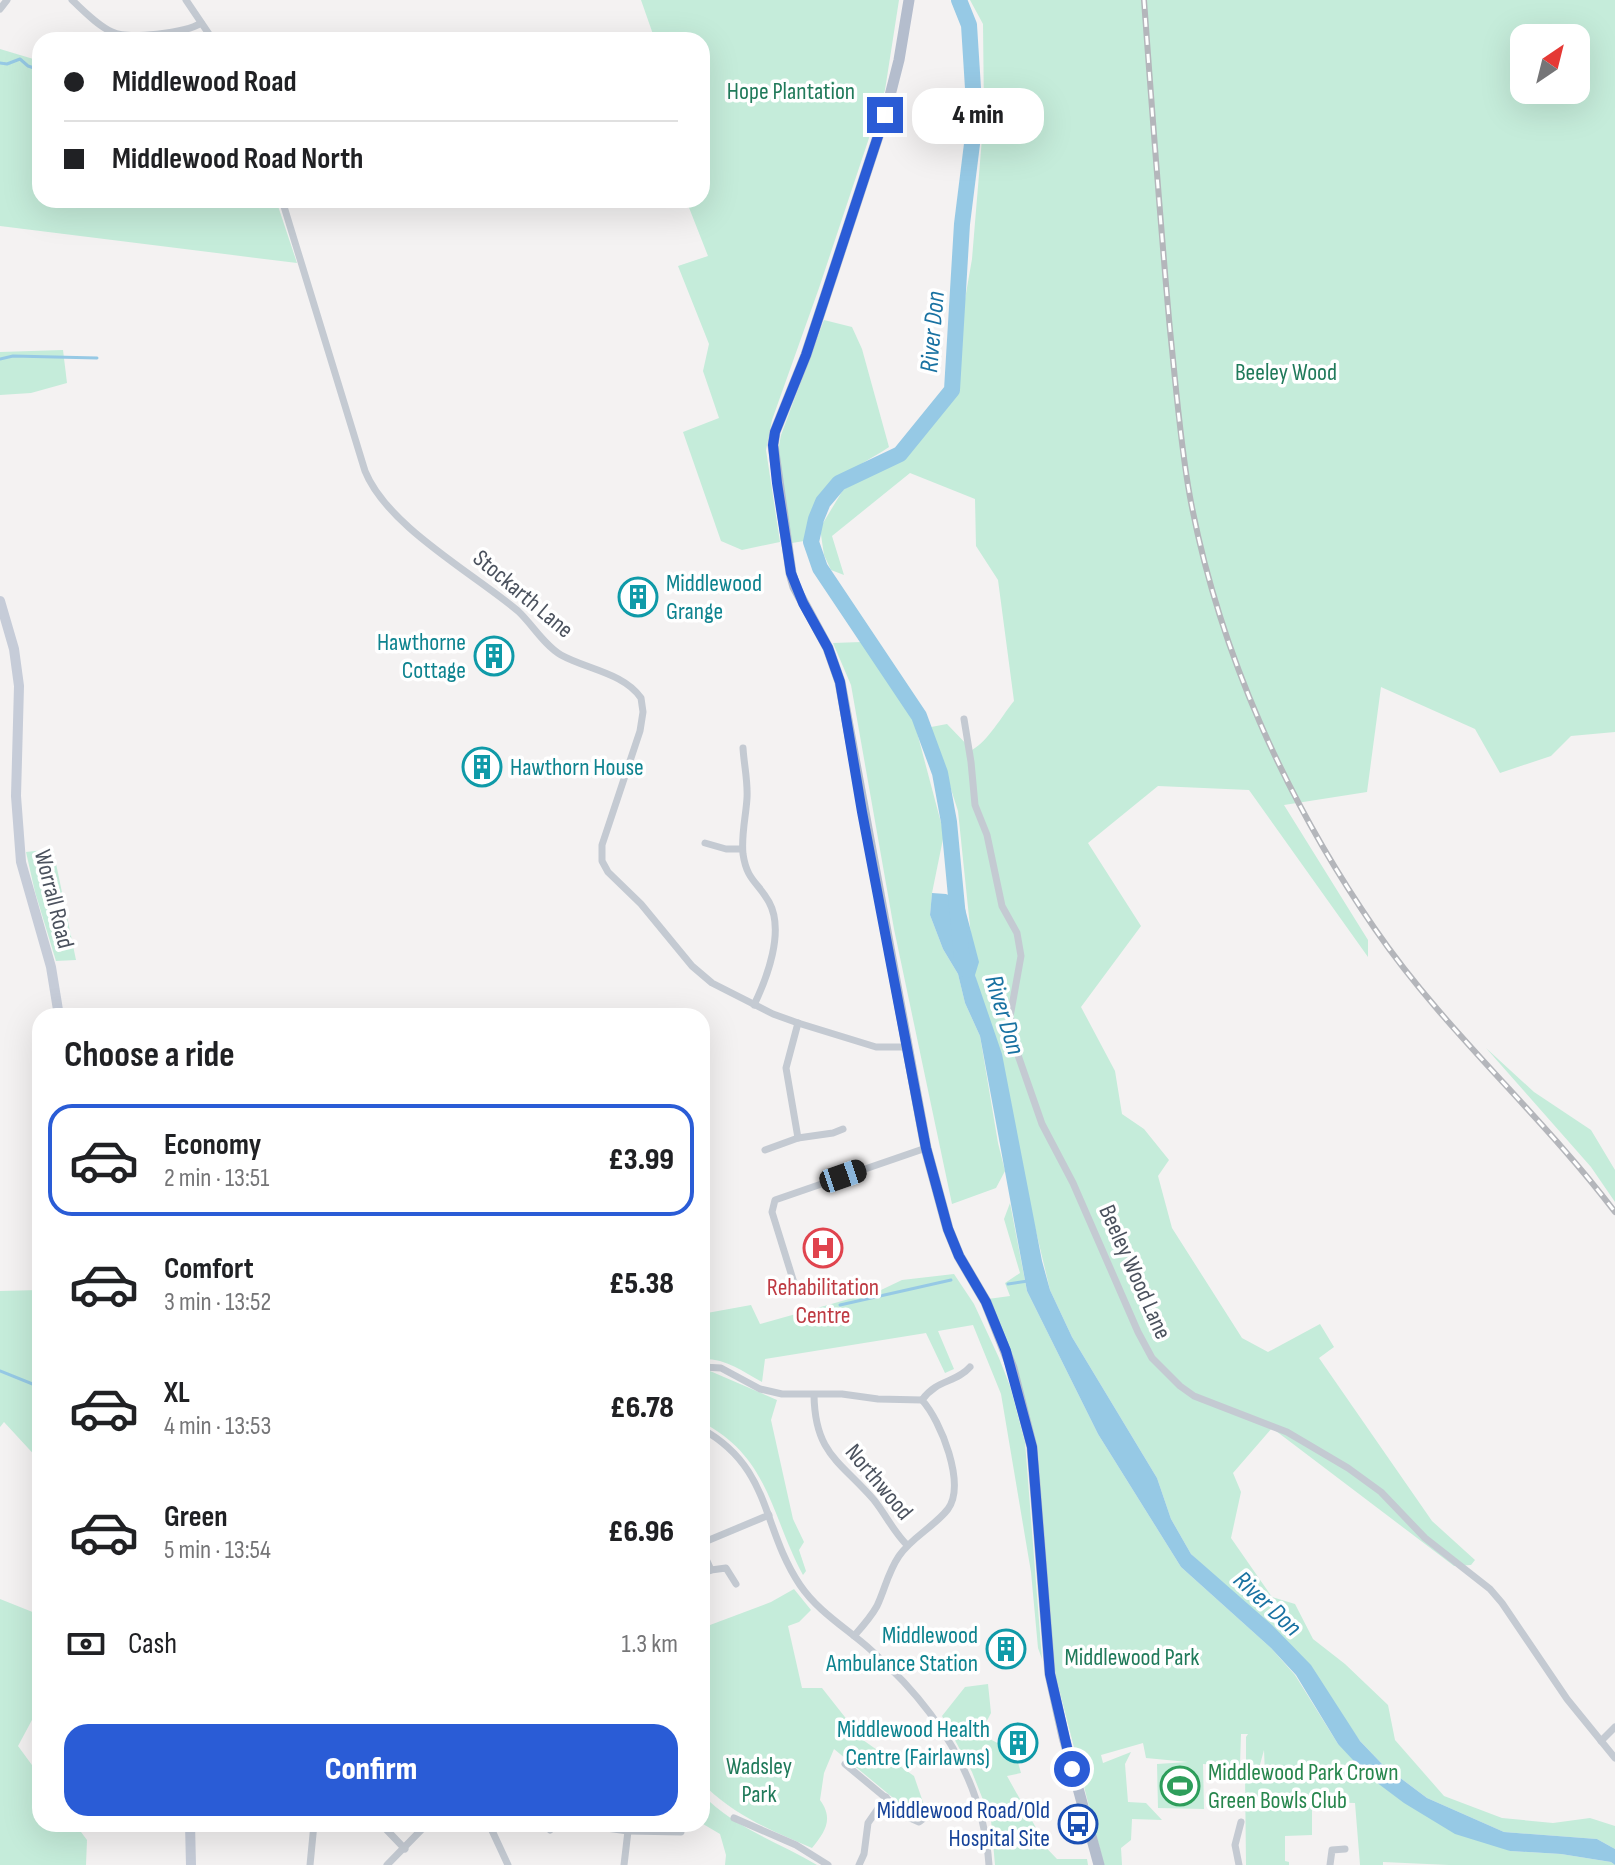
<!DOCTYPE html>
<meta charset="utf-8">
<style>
:root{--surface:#fff;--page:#f6f6f6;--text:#202124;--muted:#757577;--line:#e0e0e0;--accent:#2a5cd6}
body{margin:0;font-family:"Sofia Sans Condensed",sans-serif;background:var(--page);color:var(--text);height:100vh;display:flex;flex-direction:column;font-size:30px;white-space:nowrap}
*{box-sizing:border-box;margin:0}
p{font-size:26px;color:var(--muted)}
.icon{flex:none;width:44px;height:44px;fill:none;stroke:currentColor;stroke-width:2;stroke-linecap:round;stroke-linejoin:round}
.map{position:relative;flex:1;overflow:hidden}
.details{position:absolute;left:32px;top:1008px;width:678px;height:824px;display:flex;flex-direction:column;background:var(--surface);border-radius:24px;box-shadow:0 8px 32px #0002}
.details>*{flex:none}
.guide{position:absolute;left:32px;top:32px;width:678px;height:176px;border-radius:24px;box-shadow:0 8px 32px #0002;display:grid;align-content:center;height:176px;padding:0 32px;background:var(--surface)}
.needle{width:52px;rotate:35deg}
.controls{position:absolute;left:1510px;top:24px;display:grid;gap:16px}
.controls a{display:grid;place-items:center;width:80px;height:80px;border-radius:16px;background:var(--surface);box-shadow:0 8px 32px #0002;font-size:40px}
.end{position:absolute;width:36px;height:36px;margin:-18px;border:10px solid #2a5cd6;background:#fff;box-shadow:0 0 0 4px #fff}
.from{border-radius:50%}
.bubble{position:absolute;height:56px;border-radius:24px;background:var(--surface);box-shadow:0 8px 32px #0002;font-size:26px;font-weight:800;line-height:56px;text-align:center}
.car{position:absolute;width:24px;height:48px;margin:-24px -12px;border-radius:10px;box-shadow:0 0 6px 2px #0007;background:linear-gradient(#222 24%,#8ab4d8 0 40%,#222 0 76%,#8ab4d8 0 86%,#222 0)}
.guide b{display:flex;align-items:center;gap:28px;height:76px;font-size:30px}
.guide b+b{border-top:2px solid var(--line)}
.guide i{width:20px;height:20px;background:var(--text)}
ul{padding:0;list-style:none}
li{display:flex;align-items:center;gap:24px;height:112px;margin:0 16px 12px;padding:0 16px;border:4px solid transparent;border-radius:24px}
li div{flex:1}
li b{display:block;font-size:30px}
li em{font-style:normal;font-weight:800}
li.selected{border-color:var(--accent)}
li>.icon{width:72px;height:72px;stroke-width:1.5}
h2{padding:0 32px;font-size:36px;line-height:96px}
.pay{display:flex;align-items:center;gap:20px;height:88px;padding:0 32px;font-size:30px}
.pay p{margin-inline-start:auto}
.primary-button{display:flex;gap:16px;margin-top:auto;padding:16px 32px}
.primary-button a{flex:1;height:92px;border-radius:24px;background:var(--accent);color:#fff;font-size:32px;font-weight:800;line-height:92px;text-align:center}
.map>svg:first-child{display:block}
</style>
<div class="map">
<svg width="1615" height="1865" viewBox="0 0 1615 1865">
<rect width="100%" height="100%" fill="#f4f2f2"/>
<g fill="#c5ecda" fill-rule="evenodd">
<path d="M641 0H899L885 90 819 288 772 420 766 450 780 542 742 550 721 541 683 432 719 418 703 371 709 344 678 266 708 256 686 200H702V40H655Z"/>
<path d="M970 0H1615V732L1571 736 1551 756 1500 773 1475 729 1381 687 1367 792 1284 805 1368 940V957L1249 790 1158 786 1088 843 1141 926 1081 1007 1115 1071 1122 1114 1144 1129 1169 1160 1158 1176 1172 1228 1242 1338 1268 1352 1320 1324 1334 1347 1319 1358 1432 1521 1475 1560 1471 1565 1454 1566 1272 1428 1233 1473 1241 1492 1231 1538 1272 1597 1295 1604 1313 1639 1345 1664 1388 1705 1395 1740 1444 1796 1502 1818 1553 1823 1590 1818 1615 1826V1849L1597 1839 1504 1832 1427 1798 1383 1765 1360 1741 1340 1713 1229 1590 1191 1554 1171 1519 1157 1478 1072 1337 1050 1290 975 975 958 811 931 727 947 724 972 750C989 740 1001 717 1014 701L998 580 976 546 975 499 910 473 832 536 844 575 831 570 824 555 820 528 843 490 882 468 937 416 954 362 972 259 984 114 983 24ZM1524 38H1576V90H1524Z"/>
<path d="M0 49 40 61V200H276L297 263 0 226Z"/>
<path d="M824 320 852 327 862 349 889 447C845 476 813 482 804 541L792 543 778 451 781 435Z"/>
<path d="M63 350 67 383 31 393 0 395V352Z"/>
<path d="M861 642 914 721 944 834 932 893 930 915 943 949 958 974 965 1003 980 1036 998 1143 1005 1171 996 1188 952 1204 894 929 851 685 833 643Z"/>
<path d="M53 849 76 960 56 961 35 892 26 852Z"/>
<path d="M1486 1048 1534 1092 1591 1130 1615 1170V1202L1591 1167Z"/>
<path d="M1010 1203 1027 1291 1098 1434 1181 1567 1271 1648 1295 1675 1338 1744 1510 1851 1561 1854 1611 1862 1615 1865H1449L1383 1862V1865H1360L1355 1803 1312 1802V1835L1285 1836V1861L1289 1862V1865H1246L1245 1774 1265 1775 1264 1750 1258 1772 1246 1771V1737L1248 1734H1241L1240 1766 1203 1764 1204 1809 1158 1808 1157 1764 1188 1762 1146 1758 1143 1743 1101 1755 1103 1763 1131 1752 1125 1764 1128 1802 1146 1803 1162 1820 1132 1819 1131 1840 1121 1848 1122 1865H1104L1056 1677 1047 1608 1038 1451 1018 1373 988 1299 1010 1296 1005 1283 1020 1273 1004 1219Z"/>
<path d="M954 1274 974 1304 999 1358 1010 1386 1025 1442 1042 1659 1038 1648 1031 1572 1001 1394 973 1325 938 1331 954 1369 945 1373 926 1333 765 1359 762 1382C742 1371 725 1358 702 1359V1298L707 1313 751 1305 760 1324 881 1290 902 1280Z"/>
<path d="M40 1290V1461L4 1422 0 1427V1291Z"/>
<path d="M710 1371 777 1400 771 1420 793 1519 804 1542 799 1550 806 1571 803 1575C770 1514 770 1458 702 1422V1372Z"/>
<path d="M794 1589 811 1610 799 1622 788 1626 802 1688H822L863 1740 914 1776 925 1808 915 1816 834 1749 824 1773 820 1800C834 1819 825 1832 812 1848 774 1832 738 1817 707 1788H702V1628L771 1602Z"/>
<path d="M0 1599 40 1615V1705L18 1746 40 1776V1824H75L87 1840 86 1865H0Z"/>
<path d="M988 1684 991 1713 980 1734 1015 1752 1021 1773 1007 1776 1040 1835H1034L1057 1859H1087L1088 1865H995L991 1820 972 1772 942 1716 965 1687Z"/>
<path d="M702 1794C734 1828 777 1841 817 1865H725L726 1855 720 1834 703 1824 676 1829 610 1824H702Z"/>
</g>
<path fill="#96c9e5" d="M932 893 946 894 963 901 979 962 975 975 1002 1054 1042 1261 1050 1290 1072 1337 1157 1478 1171 1519 1191 1554 1272 1625 1311 1665 1360 1741 1383 1765 1427 1798 1504 1832 1597 1839 1615 1849V1865L1611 1862 1561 1854 1510 1851 1455 1834 1404 1803 1368 1776 1338 1744 1296 1675 1271 1648 1181 1567 1098 1434 1027 1291 980 1036 965 1003 958 974 943 949 930 915Z"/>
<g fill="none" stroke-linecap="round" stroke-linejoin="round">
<g stroke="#96c9e5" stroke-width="3">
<path d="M0 63 7 64 20 59 28 66 40 70"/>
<path d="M0 359 13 356 97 358"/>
<path d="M1008 1284 1028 1281"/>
<path d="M840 1305 951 1280"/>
<path d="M0 1371 40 1387"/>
</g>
<path stroke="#96c9e5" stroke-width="16" d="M959 0 969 25 975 120 962 224 952 390 900 454 839 483 823 502 816 519 811 542 820 568 919 716 940 773 949 822 962 960 966 970"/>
<g stroke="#c4cad2" stroke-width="7">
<path d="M72 0C84 11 97 25 112 32 128 40 186 33 201 23"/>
<path d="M186 0 213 40"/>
<path d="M0 9 7 0"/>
<path d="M282 200 365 471C387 526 473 573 518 611 532 624 544 645 561 655 586 669 624 673 641 698L643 712 640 731 602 845V861L608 872 641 904 692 966 712 983 773 1014 798 1023 876 1047H907"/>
<path d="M964 719 971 762 975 805 987 835 1002 906 1017 933 1021 956 1010 1017 1012 1038 1042 1124 1073 1183 1138 1332 1152 1358 1180 1386 1194 1396 1287 1432 1348 1468 1381 1492 1425 1538 1490 1589 1502 1603 1567 1699 1615 1758"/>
<path d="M743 748C744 765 748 781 747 798 746 816 741 835 743 854 747 881 758 882 769 902 785 931 767 978 754 1005"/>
<path d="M705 843 726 849H742"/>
<path d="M798 1023 786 1068 798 1138"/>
<path d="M765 1150 798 1138 833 1133 843 1129"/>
<path d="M795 1286 772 1212 775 1200 926 1148"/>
<path d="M702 1367 721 1368 760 1389 782 1394H842L878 1399 922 1400"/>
<path d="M814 1395C815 1454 840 1461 874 1500 886 1515 893 1531 907 1545"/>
<path d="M702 1429C772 1468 761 1527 800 1585 819 1613 848 1629 872 1651 936 1708 983 1779 989 1865"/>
<path d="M702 1543 769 1515"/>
<path d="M702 1550 711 1570"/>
<path d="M702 1574 711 1570 726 1568 736 1584"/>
<path d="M702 1587 703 1596"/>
<path d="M854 1636C862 1627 871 1617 877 1606 885 1589 888 1572 899 1556 912 1537 934 1527 948 1509 966 1484 941 1421 922 1400 937 1379 956 1383 970 1367"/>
<path d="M1601 1741 1615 1727"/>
<path d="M845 1764 910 1818 919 1822 923 1819"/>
<path d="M734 1818 796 1845 828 1865"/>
<path d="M381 1824 405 1849"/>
<path d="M489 1824 508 1865"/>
<path d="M578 1824 628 1831 681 1832"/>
<path d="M550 1830 557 1824"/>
<path d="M310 1865 314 1824"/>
<path d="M387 1865 427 1824"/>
<path d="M624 1865 628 1831"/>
<path d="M859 1865 864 1854 868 1823 886 1797"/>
<path d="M1239 1865 1235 1845 1241 1822"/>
<path d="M1330 1865 1332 1850 1345 1849"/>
</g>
<g stroke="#c6ccd8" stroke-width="10">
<path d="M0 601 14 649 19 686 16 796 21 862 51 967 59 1016"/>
<path d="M190 1824 191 1865"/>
</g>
<path stroke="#b4bdcd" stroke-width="11" d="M909 0 899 60 885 115 806 355 775 432 773 445 791 573 795 587 828 648 840 682 926 1148 948 1229 959 1256 986 1302 1012 1368 1032 1447 1050 1674 1064 1737 1099 1865"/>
<defs>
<path id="rail" d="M1144 0C1152 110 1160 220 1170 330 1176 386 1180 442 1190 497 1219 652 1286 800 1375 929 1445 1031 1540 1113 1615 1212"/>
</defs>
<use href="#rail" stroke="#b4b6bb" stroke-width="6"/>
<use href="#rail" stroke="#fff" stroke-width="3" stroke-dasharray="9" stroke-linecap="butt"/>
</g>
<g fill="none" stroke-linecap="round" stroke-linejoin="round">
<path stroke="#2a5cd6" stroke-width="10" d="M885 115 806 355 775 432 773 445 777 483 791 573 803 603 828 648 840 682 862 812 926 1148 948 1229 959 1256 986 1302 1006 1351 1032 1447 1050 1674 1072 1769"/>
</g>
<defs>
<symbol id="building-ring" viewBox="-11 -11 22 22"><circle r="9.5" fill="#fff" stroke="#0f9aa8" stroke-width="1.5"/><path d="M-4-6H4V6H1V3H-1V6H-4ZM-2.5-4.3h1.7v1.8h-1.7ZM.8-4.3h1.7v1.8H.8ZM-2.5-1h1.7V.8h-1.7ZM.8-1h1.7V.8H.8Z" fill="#0f9aa8"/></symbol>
<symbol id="hospital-ring" viewBox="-11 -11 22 22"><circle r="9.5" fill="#fff" stroke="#e0444e" stroke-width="1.5"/><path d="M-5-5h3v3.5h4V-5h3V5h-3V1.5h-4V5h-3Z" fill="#e0444e"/></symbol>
<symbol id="stadium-ring" viewBox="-11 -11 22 22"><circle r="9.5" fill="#fff" stroke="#2e9e5b" stroke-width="1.5"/><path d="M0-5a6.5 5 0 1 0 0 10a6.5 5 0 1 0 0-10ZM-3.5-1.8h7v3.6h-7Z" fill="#2e9e5b"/></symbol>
<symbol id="bus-ring" viewBox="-11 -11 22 22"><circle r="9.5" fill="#fff" stroke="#1a4fb4" stroke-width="1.5"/><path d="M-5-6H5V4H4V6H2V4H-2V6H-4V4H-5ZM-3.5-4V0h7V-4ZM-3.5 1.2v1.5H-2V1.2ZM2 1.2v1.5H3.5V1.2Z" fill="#1a4fb4"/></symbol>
</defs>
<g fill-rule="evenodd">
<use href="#building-ring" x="616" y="575" width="44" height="44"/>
<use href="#building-ring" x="472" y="634" width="44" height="44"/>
<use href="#building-ring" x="460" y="745" width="44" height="44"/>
<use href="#hospital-ring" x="801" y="1226" width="44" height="44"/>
<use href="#building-ring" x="984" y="1627" width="44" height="44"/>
<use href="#building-ring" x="996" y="1721" width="44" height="44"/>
<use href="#stadium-ring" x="1158" y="1764" width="44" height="44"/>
<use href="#bus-ring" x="1056" y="1802" width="44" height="44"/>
</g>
<g text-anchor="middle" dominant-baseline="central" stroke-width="7" stroke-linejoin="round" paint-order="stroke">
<g font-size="24" fill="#207a5a" stroke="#fff">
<text x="791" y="91">Hope Plantation</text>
<text x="1286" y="372">Beeley Wood</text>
<text x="1132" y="1657">Middlewood Park</text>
<text x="759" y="1766">Wadsley<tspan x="759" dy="28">Park</tspan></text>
</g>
<g font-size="24" fill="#0d838f" stroke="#fff" text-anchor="end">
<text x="666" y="583" text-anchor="start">Middlewood<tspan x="666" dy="28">Grange</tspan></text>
<text x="466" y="642">Hawthorne<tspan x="466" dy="28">Cottage</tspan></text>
<text x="510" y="767" text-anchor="start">Hawthorn House</text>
<text x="978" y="1635">Middlewood<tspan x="978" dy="28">Ambulance Station</tspan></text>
<text x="990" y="1729">Middlewood Health<tspan x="990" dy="28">Centre (Fairlawns)</tspan></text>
</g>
<g font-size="24" fill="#4b525e" stroke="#fff">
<text transform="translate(523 594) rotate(40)">Stockarth Lane</text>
<text transform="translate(54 899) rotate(76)">Worrall Road</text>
<text transform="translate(1135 1272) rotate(66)">Beeley Wood Lane</text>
<text transform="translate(879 1482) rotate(50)">Northwood</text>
</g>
<g font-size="24" fill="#be3a42" stroke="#fff">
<text x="823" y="1287">Rehabilitation<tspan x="823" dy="28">Centre</tspan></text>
</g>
<g font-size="24" fill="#27864d" stroke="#fff" text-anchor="start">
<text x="1208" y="1772">Middlewood Park Crown<tspan x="1208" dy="28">Green Bowls Club</tspan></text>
</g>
<g font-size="24" fill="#164399" stroke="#fff" text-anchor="end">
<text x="1050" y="1810">Middlewood Road/Old<tspan x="1050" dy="28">Hospital Site</tspan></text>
</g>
<g font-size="26" font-style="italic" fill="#1972a2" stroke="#fff">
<text transform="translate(933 332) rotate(-85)">River Don</text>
<text transform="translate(1004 1015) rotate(73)">River Don</text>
<text transform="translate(1267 1604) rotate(43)">River Don</text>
</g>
</g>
</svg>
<div class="controls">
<a><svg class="needle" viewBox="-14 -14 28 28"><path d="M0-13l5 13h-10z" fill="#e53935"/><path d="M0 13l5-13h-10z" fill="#757577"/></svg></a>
</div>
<i class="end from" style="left:1072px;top:1769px"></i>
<i class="end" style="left:885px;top:115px"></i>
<div class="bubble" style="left:912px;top:88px;width:132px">4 min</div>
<i class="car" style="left:843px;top:1176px;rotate:71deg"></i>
<div class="guide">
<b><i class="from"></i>Middlewood Road</b>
<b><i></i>Middlewood Road North</b>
</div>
<section class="details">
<h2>Choose a ride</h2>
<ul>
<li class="selected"><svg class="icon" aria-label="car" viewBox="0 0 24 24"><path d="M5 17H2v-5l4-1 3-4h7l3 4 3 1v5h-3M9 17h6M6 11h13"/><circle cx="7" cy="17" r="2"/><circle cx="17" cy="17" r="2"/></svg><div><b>Economy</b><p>2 min · 13:51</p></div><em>£3.99</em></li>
<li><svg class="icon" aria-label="car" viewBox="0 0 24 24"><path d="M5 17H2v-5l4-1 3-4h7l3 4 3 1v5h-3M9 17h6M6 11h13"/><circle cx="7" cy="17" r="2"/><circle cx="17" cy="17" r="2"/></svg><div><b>Comfort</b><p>3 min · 13:52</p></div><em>£5.38</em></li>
<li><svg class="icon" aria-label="car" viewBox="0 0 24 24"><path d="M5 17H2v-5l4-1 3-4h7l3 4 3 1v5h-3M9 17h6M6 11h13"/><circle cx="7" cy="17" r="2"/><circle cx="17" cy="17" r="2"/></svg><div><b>XL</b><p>4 min · 13:53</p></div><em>£6.78</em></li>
<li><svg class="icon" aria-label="car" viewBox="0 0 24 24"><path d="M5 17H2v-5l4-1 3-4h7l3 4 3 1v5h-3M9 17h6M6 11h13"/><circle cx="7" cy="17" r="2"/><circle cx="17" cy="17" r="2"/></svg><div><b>Green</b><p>5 min · 13:54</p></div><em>£6.96</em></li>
</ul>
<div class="pay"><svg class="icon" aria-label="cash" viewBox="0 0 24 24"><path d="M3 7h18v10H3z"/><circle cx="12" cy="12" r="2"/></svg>Cash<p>1.3 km</p></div>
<div class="primary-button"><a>Confirm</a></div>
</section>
</div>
